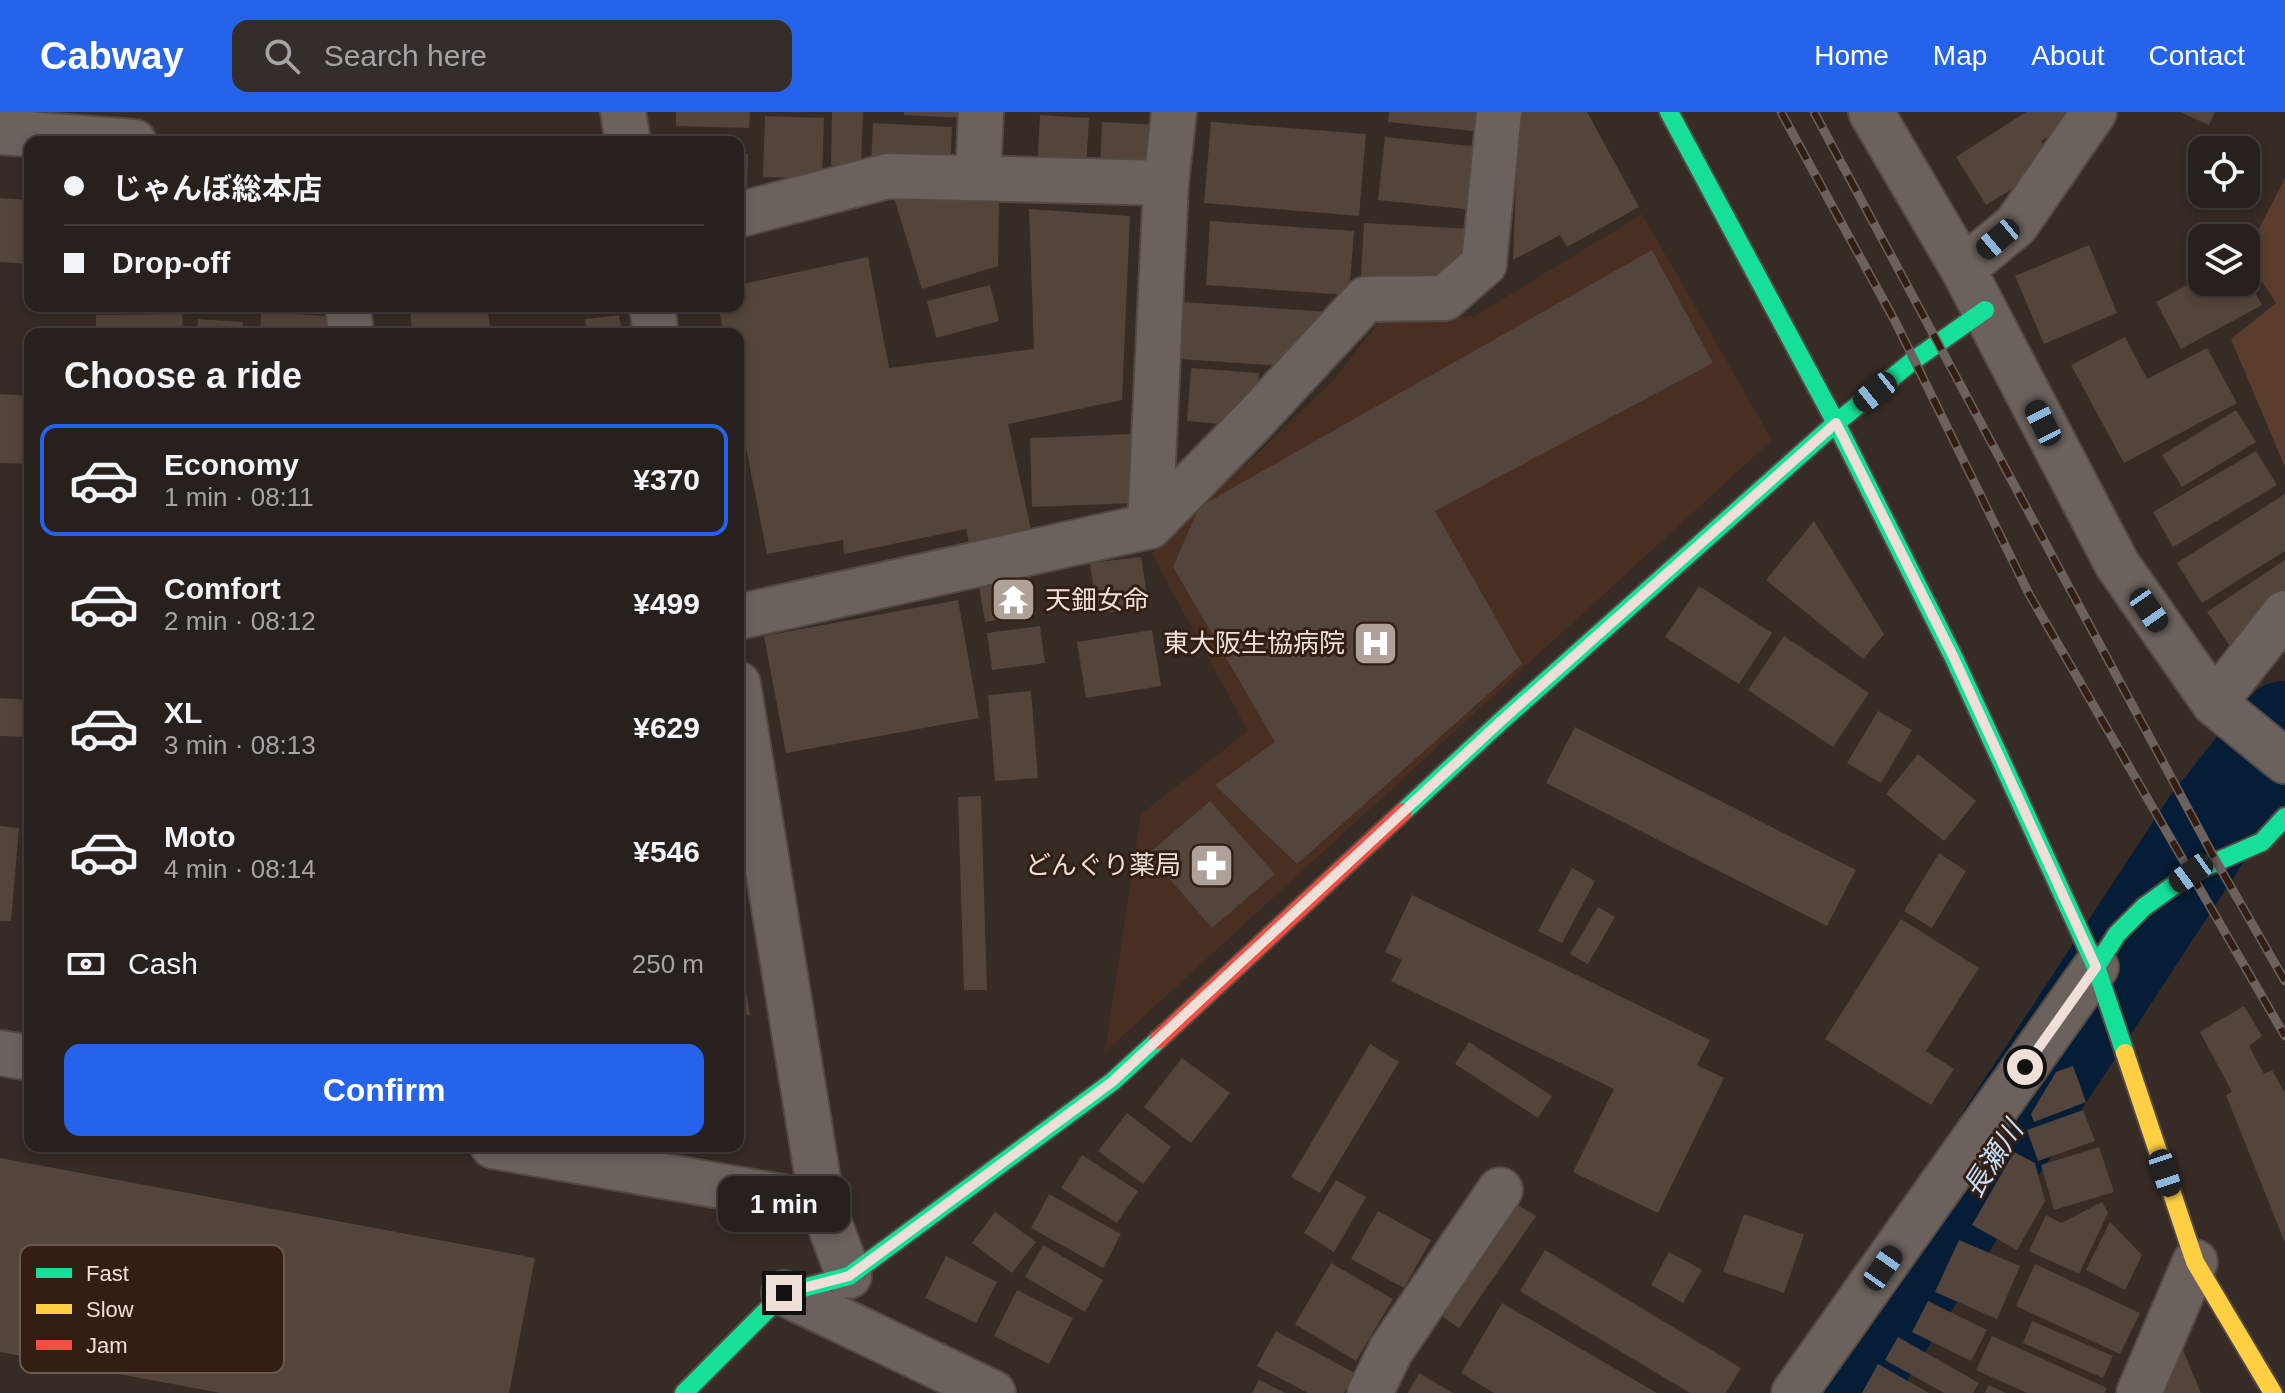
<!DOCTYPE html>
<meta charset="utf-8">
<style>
:root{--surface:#28201c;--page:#342d29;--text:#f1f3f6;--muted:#a5a3a3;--line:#443e3b;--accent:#2563eb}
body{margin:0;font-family:Helvetica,"Noto Sans JP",sans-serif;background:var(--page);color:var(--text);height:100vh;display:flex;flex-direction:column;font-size:30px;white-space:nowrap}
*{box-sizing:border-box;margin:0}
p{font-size:26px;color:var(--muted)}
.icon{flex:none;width:44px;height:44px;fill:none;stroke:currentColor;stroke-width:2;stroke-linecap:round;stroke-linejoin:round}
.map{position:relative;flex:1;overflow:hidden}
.drawer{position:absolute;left:24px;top:216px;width:720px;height:824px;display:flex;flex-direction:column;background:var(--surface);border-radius:16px;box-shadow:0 4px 12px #0003,0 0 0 2px var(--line)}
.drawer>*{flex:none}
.hud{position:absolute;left:24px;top:24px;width:720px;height:176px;border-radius:16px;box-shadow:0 4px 12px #0003,0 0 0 2px var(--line);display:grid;align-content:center;height:176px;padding:0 40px;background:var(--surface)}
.buttons{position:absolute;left:2188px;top:24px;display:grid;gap:16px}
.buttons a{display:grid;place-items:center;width:72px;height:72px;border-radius:16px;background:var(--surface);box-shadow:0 4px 12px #0003,0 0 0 2px var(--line);font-size:40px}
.end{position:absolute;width:36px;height:36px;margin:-18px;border:10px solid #eee0d8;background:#111;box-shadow:0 0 0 4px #111}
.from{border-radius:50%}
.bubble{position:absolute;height:56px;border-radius:16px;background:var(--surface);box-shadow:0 4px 12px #0003,0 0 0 2px var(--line);font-size:26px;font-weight:700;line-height:56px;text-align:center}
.car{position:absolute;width:24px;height:48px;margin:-24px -12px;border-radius:10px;box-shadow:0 0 6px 2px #0007;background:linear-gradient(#222 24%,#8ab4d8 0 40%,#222 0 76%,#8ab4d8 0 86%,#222 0)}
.hud b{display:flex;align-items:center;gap:28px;height:76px;font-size:30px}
.hud b+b{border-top:2px solid var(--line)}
.hud i{width:20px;height:20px;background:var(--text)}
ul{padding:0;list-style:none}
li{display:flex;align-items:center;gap:24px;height:112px;margin:0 16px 12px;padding:0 24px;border:4px solid transparent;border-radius:16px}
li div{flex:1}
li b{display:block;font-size:30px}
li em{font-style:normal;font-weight:700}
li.on{border-color:var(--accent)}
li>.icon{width:72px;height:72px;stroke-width:1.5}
h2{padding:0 40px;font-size:36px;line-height:96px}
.pay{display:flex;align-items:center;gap:20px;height:88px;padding:0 40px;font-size:30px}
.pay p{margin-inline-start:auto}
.action{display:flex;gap:16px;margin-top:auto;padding:16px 40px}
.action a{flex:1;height:92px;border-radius:16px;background:var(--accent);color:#fff;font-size:32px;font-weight:700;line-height:92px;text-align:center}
header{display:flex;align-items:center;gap:48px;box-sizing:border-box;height:112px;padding:0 40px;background:var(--accent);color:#fff}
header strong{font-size:38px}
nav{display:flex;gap:44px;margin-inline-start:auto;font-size:28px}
.search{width:560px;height:72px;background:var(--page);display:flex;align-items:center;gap:20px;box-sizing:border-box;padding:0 28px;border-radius:16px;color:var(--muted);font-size:30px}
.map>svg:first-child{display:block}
</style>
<header>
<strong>Cabway</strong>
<div class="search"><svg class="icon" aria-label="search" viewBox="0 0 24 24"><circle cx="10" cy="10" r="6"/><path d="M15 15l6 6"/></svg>Search here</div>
<nav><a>Home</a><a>Map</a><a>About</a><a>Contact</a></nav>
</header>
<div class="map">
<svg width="2285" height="1281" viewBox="0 0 2285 1281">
<rect width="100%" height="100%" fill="#362b25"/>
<path fill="#492f22" d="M1642 102 1772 328 1105 940 1141 702 1248 619 1152 442 1332 270 1380 209 1475 204Z"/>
<path fill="#5a3d2d" d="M2285 66V355L2231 227 2276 191 2246 145V142Z"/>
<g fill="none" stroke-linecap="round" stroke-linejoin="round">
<path stroke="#051d37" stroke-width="98" d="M1841 1281 1960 1094 2208 715 2285 618"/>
</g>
<g fill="#53453c">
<path d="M676 0H750L749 16 676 14Z"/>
<path d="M832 0H863L861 54 831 53Z"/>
<path d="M904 0H963V6L904 3Z"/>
<path d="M1389 0H1483L1481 20 1388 10Z"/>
<path d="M1519 0H1587L1639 95 1567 135 1560 123 1513 148Z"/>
<path d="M2026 0H2066L2071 9 2041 29 2054 51 1986 93 1956 45Z"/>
<path d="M2180 0H2215L2209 13Z"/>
<path d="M1040 3 1089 6 1086 59 1037 56Z"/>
<path d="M765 4 824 6 822 67 763 65Z"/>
<path d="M1102 10 1159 13 1157 58 1100 56Z"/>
<path d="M1211 10 1366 22 1359 104 1204 91Z"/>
<path d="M873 11 952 15 950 56 871 53Z"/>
<path d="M1385 25 1480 35 1473 98 1378 88Z"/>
<path d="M738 42H748L747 87H738Z"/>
<path d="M0 86 30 88V152L0 150Z"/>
<path d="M894 86 999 87 998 154 922 177Z"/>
<path d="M1029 97 1130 104 1122 288 1008 312 1031 418 969 431 966 417 844 442 843 428 767 442 738 294V222H724L718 194H738V173L868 145 889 256 1034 237Z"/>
<path d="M1210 109 1354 119 1349 183 1206 173Z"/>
<path d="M1364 111 1472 117 1471 150 1437 167 1361 164Z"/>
<path d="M2089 133 2117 201 2044 232 2015 164Z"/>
<path d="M1652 138 1713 251 1435 399 1522 552 1297 752 1215 673 1275 630 1173 455 1199 395Z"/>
<path d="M2246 164 2262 193 2181 237 2156 190 2202 165V170H2246Z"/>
<path d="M990 173 999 209 936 226 927 189Z"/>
<path d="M1182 190 1329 200 1297 255 1179 247Z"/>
<path d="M409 194H487L491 222H413Z"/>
<path d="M504 194H538V196L505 200Z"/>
<path d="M261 200 329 204 328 222H260Z"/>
<path d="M182 202 183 222H96V203Z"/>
<path d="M619 203 622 222H587L585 207Z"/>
<path d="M198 207 243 210 242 222H197Z"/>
<path d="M2125 225 2147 267 2207 236 2237 291 2124 351 2071 253Z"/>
<path d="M1191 256 1259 261 1256 296 1234 294 1232 313 1187 309Z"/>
<path d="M0 282 30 284V352L0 351Z"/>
<path d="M2236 298 2256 330 2182 375 2162 343Z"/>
<path d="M1134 322 1136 391 1032 395 1030 326Z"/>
<path d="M2256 339 2277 373 2173 435 2153 400Z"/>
<path d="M2285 382V439L2202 491 2177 451Z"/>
<path d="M1814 409 1884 522 1863 547 1766 468Z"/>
<path d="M1141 445 1149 495 1097 502 1090 451Z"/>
<path d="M2285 448V482L2233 539 2207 500Z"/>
<path d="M1029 459 1036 502 985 510 978 468Z"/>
<path d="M1699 474 1772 521 1739 572 1665 525Z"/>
<path d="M958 488 979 606 786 641 764 524Z"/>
<path d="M1040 514 1045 551 992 558 987 521Z"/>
<path d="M1152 518 1161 574 1086 586 1077 530Z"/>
<path d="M1784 524 1869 581 1833 635 1748 578Z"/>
<path d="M1031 579 1038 666 995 669 988 583Z"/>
<path d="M0 586 30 588V625L0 624Z"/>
<path d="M1878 599 1912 618 1881 671 1847 651Z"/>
<path d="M1575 615 1856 758 1827 814 1546 671Z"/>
<path d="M1918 642 1976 689 1944 729 1886 682Z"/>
<path d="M981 684 987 878H964L958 685Z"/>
<path d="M1210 689 1275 762 1212 816 1148 742Z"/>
<path d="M0 714 19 716 11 809H0Z"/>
<path d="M1939 741 1966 759 1932 816 1904 799Z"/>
<path d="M1572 756 1595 769 1562 831 1538 819Z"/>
<path d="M1412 783 1710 928 1697 953 1724 966 1658 1101 1573 1060 1614 977 1391 869 1402 848 1385 840Z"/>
<path d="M1598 795 1615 805 1588 852 1570 842Z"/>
<path d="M1901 807 1979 856 1926 939 1954 957 1931 993 1825 927Z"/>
<path d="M738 839H740L750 903 738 905Z"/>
<path d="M2244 894 2262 924 2249 934 2264 962 2272 958 2285 981V1131L2226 983 2232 980 2200 920Z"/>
<path d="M1469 930 1552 984 1538 1006 1455 952Z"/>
<path d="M1370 932 1399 950 1320 1081 1291 1065Z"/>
<path d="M1182 946 1230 981 1191 1031 1144 995Z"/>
<path d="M2073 954 2086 990 2034 1010 2031 1002 2056 960Z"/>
<path d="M2083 998 2095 1029 2038 1049 2027 1018Z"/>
<path d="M1127 1001 1171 1035 1143 1072 1098 1039Z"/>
<path d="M2099 1035 2114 1080 2054 1098 2041 1053Z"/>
<path d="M2014 1040 2035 1051 2045 1089 2017 1138 1972 1113Z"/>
<path d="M1082 1043 1138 1079 1117 1111 1061 1076Z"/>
<path d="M0 1046 535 1146 509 1281H221L0 1240Z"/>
<path d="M1336 1068 1366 1085 1334 1140 1304 1121Z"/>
<path d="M1049 1082 1121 1122 1103 1156 1031 1116Z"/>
<path d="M2102 1090 2108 1101 2079 1162 2029 1139 2046 1103 2061 1111Z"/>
<path d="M1518 1093 1536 1104 1459 1216 1442 1204Z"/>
<path d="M1378 1099 1431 1128 1404 1176 1351 1147Z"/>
<path d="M995 1100 1036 1130 1012 1161 972 1131Z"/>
<path d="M1744 1102 1804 1123 1784 1181 1723 1160Z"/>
<path d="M2110 1110 2142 1143 2125 1178 2086 1158Z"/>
<path d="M1959 1128 2020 1154 1997 1207 1935 1180Z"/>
<path d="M1043 1133 1103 1168 1085 1200 1025 1165Z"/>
<path d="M1545 1138 1741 1256 1726 1281H1690L1520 1179Z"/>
<path d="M1669 1140 1702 1158 1683 1191 1651 1173Z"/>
<path d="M946 1144 997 1170 976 1211 925 1186Z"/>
<path d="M1331 1151 1393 1187 1356 1249 1295 1212Z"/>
<path d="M2035 1152 2140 1201 2120 1242 2016 1194Z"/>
<path d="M1017 1178 1073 1206 1049 1252 994 1224Z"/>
<path d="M1928 1189 1987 1218 1971 1249 1912 1220Z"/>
<path d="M1502 1191 1657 1281H1494L1461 1261Z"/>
<path d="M2032 1209 2113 1244 2103 1266 2023 1231Z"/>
<path d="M1276 1219 1355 1261 1344 1281H1308L1257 1254Z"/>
<path d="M1992 1224 2107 1276 2105 1281H2027L1976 1258Z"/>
<path d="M1898 1225 1979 1271 1973 1281H1944L1885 1248Z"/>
<path d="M2180 1231 2201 1281H2160Z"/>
<path d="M1878 1252 1929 1281H1862Z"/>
<path d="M1419 1261 1453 1281H1408Z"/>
<path d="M1259 1268 1285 1281H1252Z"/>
<path d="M1988 1273 2006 1281H1985Z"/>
</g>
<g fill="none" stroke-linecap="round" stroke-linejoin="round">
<defs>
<g id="street">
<path d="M623 0 628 30"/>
<path d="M1871 0 1963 157 2117 452 2214 591 2285 649"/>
<path d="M0 20 134 30"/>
<path d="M978 66 981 0"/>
<path d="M738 103 888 64 1166 71"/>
<path d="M1963 157 2016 113 2094 0"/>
<path d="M348 194 351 222"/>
<path d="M652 194 656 222"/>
<path d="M1150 414 1166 71 1174 0"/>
<path d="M738 505 1150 414 1255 307 1366 187 1445 186 1484 152 1499 0"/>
<path d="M738 572 822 1092 849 1164"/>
<path d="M2214 591 2285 501"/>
<path d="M0 941 30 946"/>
<path d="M493 1034 822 1092"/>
<path d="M784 1181 993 1281"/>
<path d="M1370 1281 1391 1238 1500 1078"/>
<path d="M1794 1281 2096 855"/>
<path d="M2139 1281 2195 1150"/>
</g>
<g id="fast">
<path d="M1669 0 1836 311 1954 546 2096 855 2125 941"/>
<path d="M1403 700 1500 610 1836 311 1914 248 1985 198"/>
<path d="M2096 855 2117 822 2144 795 2191 761 2262 730 2285 705"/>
<path d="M684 1281 784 1181 849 1164 1112 970 1158 928"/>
</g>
<path id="slow" d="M2125 941 2195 1150 2273 1281"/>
<path id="jam" d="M1158 928 1403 700"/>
</defs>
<use href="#street" stroke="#534943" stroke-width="48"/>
<use href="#fast" stroke="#534943" stroke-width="22"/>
<use href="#slow" stroke="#534943" stroke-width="22"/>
<use href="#jam" stroke="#534943" stroke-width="22"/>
<use href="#street" stroke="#6c625d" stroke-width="44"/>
<use href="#fast" stroke="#16e098" stroke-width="18"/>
<use href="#slow" stroke="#ffcf43" stroke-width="18"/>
<use href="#jam" stroke="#f24e42" stroke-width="18"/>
<defs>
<g id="rail">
<path d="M1781 0 1896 211 2029 482 2285 924"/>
<path d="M1814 0 2216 749 2285 869"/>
</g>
</defs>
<use href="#rail" stroke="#6c625d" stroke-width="9"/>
<use href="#rail" stroke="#331e13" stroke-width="6" stroke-dasharray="18" stroke-linecap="butt"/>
</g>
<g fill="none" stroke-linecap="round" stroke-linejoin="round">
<path stroke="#eee0d8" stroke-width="10" d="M784 1181 849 1164 1112 970 1500 610 1836 311 1954 546 2096 855 2025 955"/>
</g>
<defs>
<symbol id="temple-square" viewBox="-11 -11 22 22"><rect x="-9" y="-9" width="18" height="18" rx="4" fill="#aea199" stroke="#331e13"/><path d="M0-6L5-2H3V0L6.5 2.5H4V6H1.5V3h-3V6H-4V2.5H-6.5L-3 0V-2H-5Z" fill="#fff"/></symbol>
<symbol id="hospital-square" viewBox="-11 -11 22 22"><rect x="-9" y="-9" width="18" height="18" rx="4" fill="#aea199" stroke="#331e13"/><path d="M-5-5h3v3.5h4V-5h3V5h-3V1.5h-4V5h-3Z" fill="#fff"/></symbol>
<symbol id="pharmacy-square" viewBox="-11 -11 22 22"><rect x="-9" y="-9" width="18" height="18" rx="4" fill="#aea199" stroke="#331e13"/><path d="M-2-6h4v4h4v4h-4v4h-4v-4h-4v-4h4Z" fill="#fff"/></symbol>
</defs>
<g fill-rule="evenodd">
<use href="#temple-square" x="988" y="462" width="51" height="51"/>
<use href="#hospital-square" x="1350" y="506" width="51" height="51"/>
<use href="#pharmacy-square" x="1186" y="728" width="51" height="51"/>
</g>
<g text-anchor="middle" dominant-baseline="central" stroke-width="6" stroke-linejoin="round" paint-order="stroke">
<g font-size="26" fill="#eee0d8" stroke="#331e13" text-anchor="end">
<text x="1045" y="488" text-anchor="start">天鈿女命</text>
<text x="1345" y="531">東大阪生協病院</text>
<text x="1181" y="753">どんぐり薬局</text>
</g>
<g font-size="28" font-style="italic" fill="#c7e0fa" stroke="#331e13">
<text transform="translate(1993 1047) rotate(-57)">長瀬川</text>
</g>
</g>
<rect x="20" y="1133" width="264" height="128" rx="12" fill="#331e13" stroke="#6b584e" stroke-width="2"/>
<rect x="36" y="1156" width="36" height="10" fill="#16e098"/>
<rect x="36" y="1192" width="36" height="10" fill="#ffcf43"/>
<rect x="36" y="1228" width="36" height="10" fill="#f24e42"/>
<g font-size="22" fill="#eee0d8">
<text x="86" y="1169">Fast</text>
<text x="86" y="1205">Slow</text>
<text x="86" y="1241">Jam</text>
</g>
</svg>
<div class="buttons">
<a><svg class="icon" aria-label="locate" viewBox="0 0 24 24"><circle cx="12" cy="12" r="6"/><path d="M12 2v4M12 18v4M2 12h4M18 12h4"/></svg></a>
<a><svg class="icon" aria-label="layers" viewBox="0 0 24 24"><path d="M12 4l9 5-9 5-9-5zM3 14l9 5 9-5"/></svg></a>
</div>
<i class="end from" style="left:2025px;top:955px"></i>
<i class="end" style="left:784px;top:1181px"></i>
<div class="bubble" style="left:718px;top:1064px;width:132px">1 min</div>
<i class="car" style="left:1998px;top:127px;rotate:230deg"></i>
<i class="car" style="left:1875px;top:280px;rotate:231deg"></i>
<i class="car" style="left:2043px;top:311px;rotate:333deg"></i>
<i class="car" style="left:2149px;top:498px;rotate:145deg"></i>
<i class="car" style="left:2191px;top:761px;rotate:234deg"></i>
<i class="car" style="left:2165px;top:1061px;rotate:162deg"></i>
<i class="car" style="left:1883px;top:1156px;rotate:35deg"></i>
<div class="hud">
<b><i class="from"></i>じゃんぼ総本店</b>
<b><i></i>Drop-off</b>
</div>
<section class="drawer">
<h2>Choose a ride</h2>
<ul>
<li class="on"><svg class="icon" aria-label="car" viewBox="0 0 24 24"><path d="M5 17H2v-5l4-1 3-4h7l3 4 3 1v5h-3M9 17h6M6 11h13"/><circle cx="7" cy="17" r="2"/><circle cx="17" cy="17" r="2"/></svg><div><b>Economy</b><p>1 min · 08:11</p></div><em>¥370</em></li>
<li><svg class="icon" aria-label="car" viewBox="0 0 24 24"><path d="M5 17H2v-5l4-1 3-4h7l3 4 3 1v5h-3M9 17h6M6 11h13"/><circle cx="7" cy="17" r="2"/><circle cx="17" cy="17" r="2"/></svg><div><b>Comfort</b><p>2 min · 08:12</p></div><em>¥499</em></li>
<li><svg class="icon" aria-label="car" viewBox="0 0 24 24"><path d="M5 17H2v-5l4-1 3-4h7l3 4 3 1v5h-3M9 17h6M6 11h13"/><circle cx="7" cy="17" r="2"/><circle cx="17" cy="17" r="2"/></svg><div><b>XL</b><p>3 min · 08:13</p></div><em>¥629</em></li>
<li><svg class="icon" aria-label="car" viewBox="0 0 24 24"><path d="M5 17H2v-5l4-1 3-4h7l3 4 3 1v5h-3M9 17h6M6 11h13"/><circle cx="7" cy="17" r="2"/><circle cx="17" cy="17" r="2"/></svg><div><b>Moto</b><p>4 min · 08:14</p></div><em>¥546</em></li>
</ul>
<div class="pay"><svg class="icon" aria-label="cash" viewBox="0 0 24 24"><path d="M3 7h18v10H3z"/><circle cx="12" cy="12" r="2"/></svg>Cash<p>250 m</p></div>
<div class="action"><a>Confirm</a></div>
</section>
</div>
